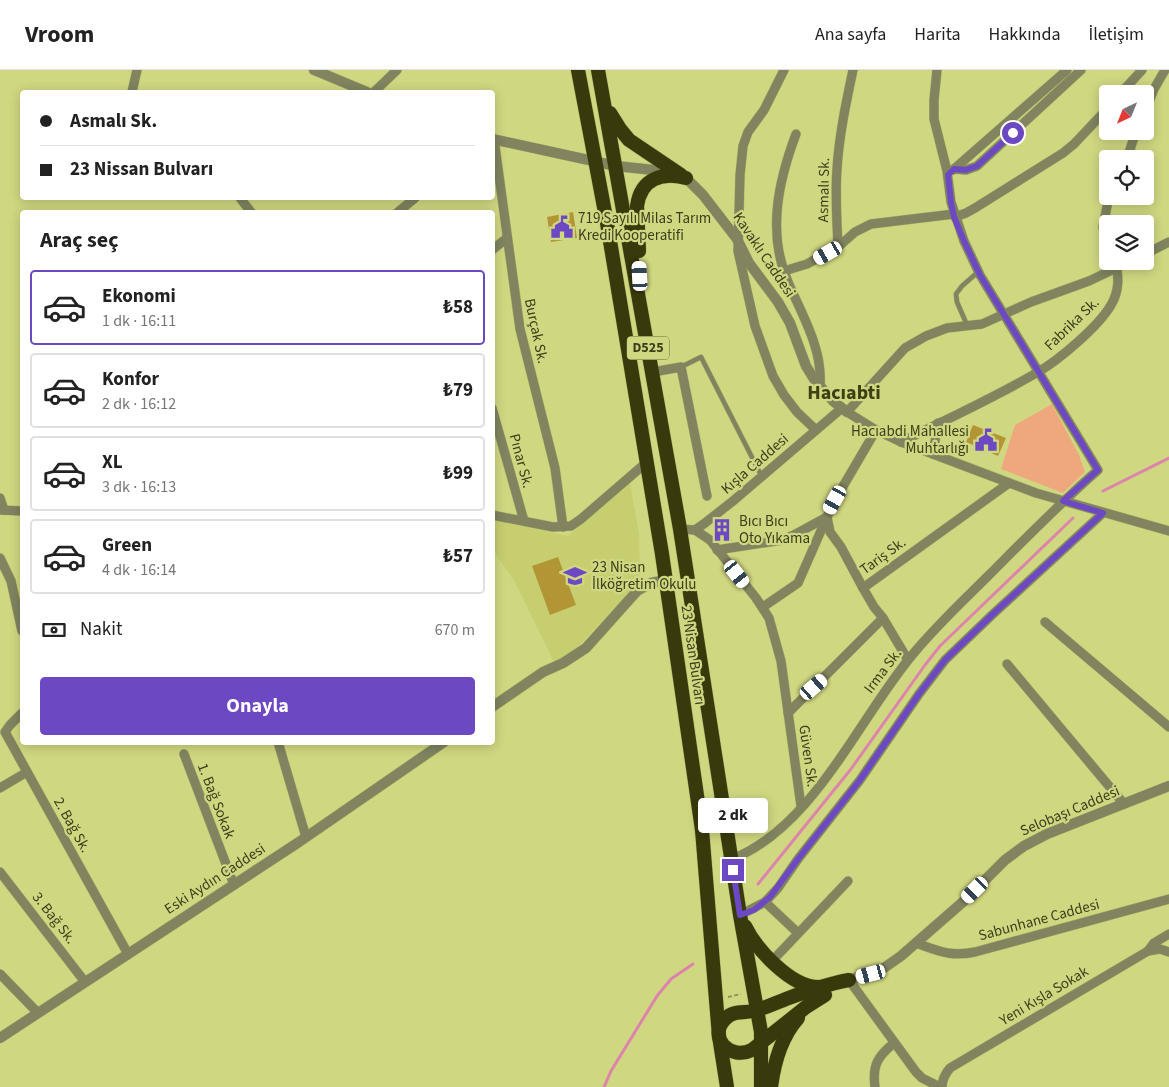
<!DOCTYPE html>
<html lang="tr">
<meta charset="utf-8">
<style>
:root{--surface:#fff;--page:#f6f6f6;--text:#222;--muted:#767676;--line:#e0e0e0;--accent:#6c49c2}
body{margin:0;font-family:"Source Sans 3",sans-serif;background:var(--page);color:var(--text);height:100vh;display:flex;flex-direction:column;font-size:19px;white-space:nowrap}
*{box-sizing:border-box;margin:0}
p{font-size:16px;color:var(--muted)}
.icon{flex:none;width:28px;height:28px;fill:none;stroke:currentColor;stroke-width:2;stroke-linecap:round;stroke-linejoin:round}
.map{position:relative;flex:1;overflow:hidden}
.side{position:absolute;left:20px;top:140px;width:475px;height:535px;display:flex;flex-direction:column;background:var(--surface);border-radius:5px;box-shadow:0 2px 12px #0003}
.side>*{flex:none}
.guide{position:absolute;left:20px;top:20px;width:475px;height:110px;border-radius:5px;box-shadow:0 2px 12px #0003;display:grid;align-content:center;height:110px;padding:0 20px;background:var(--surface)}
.needle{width:32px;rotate:223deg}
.tools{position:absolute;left:1099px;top:15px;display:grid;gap:10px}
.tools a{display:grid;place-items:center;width:55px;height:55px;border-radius:5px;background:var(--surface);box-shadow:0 2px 12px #0003;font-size:25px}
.end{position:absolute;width:22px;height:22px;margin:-11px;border:6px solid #6c49c2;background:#fff;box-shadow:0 0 0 2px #fff}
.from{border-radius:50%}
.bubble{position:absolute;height:35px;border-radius:5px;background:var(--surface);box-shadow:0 2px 12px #0003;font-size:16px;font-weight:700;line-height:35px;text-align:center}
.car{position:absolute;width:15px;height:30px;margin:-15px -8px;border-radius:6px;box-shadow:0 0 4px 1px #0007;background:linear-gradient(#fff 24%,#345 0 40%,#fff 0 76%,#345 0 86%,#fff 0)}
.guide b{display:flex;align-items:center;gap:18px;height:48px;font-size:19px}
.guide b+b{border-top:1px solid var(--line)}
.guide i{width:12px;height:12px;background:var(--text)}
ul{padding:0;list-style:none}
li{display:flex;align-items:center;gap:15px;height:75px;margin:0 10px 8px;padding:0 10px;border:2px solid var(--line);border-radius:5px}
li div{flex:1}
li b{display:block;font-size:19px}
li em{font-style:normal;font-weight:700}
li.active{border-color:var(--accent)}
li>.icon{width:45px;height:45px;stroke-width:1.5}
h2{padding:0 20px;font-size:22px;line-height:60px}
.pay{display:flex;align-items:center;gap:12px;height:55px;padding:0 20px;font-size:19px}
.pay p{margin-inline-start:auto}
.cta{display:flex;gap:10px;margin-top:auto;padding:10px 20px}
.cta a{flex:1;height:58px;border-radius:5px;background:var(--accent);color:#fff;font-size:20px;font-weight:700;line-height:58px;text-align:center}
header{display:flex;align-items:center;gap:30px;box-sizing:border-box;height:70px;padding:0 25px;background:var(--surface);border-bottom:1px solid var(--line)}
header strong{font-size:24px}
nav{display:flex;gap:28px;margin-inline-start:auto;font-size:18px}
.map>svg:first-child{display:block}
</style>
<header>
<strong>Vroom</strong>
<nav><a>Ana sayfa</a><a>Harita</a><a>Hakkında</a><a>İletişim</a></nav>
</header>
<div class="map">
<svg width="1169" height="1017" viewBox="0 0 1169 1017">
<rect width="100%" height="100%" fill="#d0d781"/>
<path fill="#c7ce70" d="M630 413 639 464 640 503 639 509 634 516 577 578 554 592 515 512 493 480 492 450 568 466Z"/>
<path fill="#efa87d" d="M1052 334 1079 385 1085 402 1063 423 1001 399 1015 355Z"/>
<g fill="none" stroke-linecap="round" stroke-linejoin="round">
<g stroke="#dc84ab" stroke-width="3">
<path d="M1103 421 1169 388"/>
<path d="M758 814 851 699 925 595 940 576 1073 448"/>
<path d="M604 1017 611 1001 657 926 671 909 693 894"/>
</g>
</g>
<g fill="#b29636">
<path d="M573 142 577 168 551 172 547 147Z"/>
<path d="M973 355 1006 368 998 386 966 372Z"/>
<path d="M724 450 732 471 720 473 715 457Z"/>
<path d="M558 487 576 535 550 545 532 496Z"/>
</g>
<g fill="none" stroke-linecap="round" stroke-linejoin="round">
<defs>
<g id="service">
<path d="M967 255 957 232 956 224 962 216 978 202"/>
<path d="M681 297 701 287 762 407"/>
</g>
<g id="minor">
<path d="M784 0 764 40 748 62 743 76 740 105 738 181 755 256 773 306 784 325 797 342 816 360"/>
<path d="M853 0C846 33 839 66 837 99 835 125 837 151 838 177L855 162 871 154 954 144"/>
<path d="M132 22 137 0"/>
<path d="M374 22 397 0"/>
<path d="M1120 24 1142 0"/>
<path d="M1145 41 1154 19 1165 0"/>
<path d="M796 64C778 112 767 163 788 212 802 245 823 279 820 316"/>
<path d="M494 69 520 259 555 398 563 457"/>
<path d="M1127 89 1136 61"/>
<path d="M954 99 966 100 977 96 1081 0"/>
<path d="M953 100 1067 0"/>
<path d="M240 128 251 142"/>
<path d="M398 142 415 128"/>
<path d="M955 147 966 143 975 138 1063 83 1074 74 1108 38"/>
<path d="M1108 176 1103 157 1109 126"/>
<path d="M492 180 507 168"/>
<path d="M1145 184 1169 172"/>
<path d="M1131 191 1089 211 1031 232 982 254 947 258 926 266 905 278 847 342 876 360 901 372 1036 423 1169 461"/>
<path d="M784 201 807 194 838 177"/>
<path d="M653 302 681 297 707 426"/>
<path d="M492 338 524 451"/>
<path d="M901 372C947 349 994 328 1038 302 1059 290 1099 256 1111 235 1119 222 1120 205 1114 191"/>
<path d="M933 384 938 353"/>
<path d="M0 428 4 440"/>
<path d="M0 440 22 441"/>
<path d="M492 445 553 457 571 456 581 449 647 392"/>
<path d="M827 447 830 462 841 477 863 518"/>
<path d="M680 459 695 460 705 453 733 431 842 338"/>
<path d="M695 460 710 470 756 528 769 548 781 591 801 736"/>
<path d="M717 480 782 470 794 465 827 447 835 430 876 360"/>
<path d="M0 488 11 511 22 561"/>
<path d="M763 537 798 513 827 447"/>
<path d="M883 548 908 590"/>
<path d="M1045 552 1169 657"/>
<path d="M1007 594 1124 734"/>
<path d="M22 643 10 655 5 662 128 884"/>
<path d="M788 643 883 548 874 537 863 518 1009 413"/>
<path d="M278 672 306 767"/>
<path d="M184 684 234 815"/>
<path d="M0 718 27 702"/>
<path d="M732 789C813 758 859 648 913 584 936 556 963 531 989 505 1025 469 1060 433 1098 400L980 205 964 171 951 132 947 101 934 49V30L937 0"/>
<path d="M0 802 85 912"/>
<path d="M765 832 798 863"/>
<path d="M740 845 765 832 778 818 798 789 860 710 919 624 945 590 993 544 1103 443"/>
<path d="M916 873C939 881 950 887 975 882L1169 829"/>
<path d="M1148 881 1160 879 1169 882"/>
<path d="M772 891 848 811"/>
<path d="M0 904 38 943"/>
<path d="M849 910 916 1002 922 1008 940 1017"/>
<path d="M875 1017C872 995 878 986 894 973"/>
<path d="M942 1017C942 1009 945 1004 950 998L1148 881 1154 873 1169 864"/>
</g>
<g id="tertiary">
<path d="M314 0 367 22"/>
<path d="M492 69 616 96 672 102 686 108 703 125 737 169 749 193 778 232 790 253 806 296 814 309 833 331 847 342"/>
<path d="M492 637 543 602 563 593 586 578 637 521 651 513 666 510"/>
<path d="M849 910 881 900 901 886 964 831 1005 790 1024 776 1047 764 1169 716"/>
<path d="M0 968 299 772 444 672"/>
</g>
<g id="trunk">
<path d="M578 0 607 153 662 484 702 760 719 966 727 1017"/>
<path d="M598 0 680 459 740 845 761 962V1017"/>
<path d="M610 43 620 59 629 70 681 105"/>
<path d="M639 181 637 136C641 108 662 102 686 108"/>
<path d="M745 856C756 879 791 917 818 917"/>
<path d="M825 925 806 937 752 980C730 991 707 967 725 949 733 940 744 943 754 941 765 938 776 933 786 929 807 921 827 914 849 910"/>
<path d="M771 1017C774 993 782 966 798 948"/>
</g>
</defs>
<use href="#service" stroke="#afb56b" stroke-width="5.5"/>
<use href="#minor" stroke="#afb56b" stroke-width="10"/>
<use href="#tertiary" stroke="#afb56b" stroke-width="11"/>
<use href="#trunk" stroke="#afb56b" stroke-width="15"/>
<path stroke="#8d9253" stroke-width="2" stroke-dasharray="4 2.5" stroke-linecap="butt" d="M728 927 741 924"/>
<use href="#service" stroke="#81845f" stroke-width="4.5"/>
<use href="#minor" stroke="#81845f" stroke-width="9"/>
<use href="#tertiary" stroke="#81845f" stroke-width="10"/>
<use href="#trunk" stroke="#383a0b" stroke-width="14"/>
</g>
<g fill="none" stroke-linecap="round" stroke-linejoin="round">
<path stroke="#6c49c2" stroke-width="6" d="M733 800 740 845 754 840 770 827 798 789 860 710 919 624 945 590 993 544 1103 443 1063 431 1098 400 980 205 964 171 954 147 951 132 948 105 954 99 966 100 977 96 1013 63"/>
</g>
<defs>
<symbol id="civic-bare" viewBox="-9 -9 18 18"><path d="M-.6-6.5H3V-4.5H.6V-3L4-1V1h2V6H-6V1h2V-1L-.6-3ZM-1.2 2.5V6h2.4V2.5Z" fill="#6c49c2" stroke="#d0d781" stroke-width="2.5" paint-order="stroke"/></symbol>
<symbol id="building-bare" viewBox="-9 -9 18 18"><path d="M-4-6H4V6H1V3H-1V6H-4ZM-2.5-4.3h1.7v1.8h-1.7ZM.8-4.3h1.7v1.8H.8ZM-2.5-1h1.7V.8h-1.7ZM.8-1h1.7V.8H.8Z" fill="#6c49c2" stroke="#d0d781" stroke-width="2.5" paint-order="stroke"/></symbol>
<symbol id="school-bare" viewBox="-9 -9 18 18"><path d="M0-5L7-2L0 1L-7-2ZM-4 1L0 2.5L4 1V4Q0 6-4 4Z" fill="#6c49c2" stroke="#d0d781" stroke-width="2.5" paint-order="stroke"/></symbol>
</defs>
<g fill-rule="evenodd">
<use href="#civic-bare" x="546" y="141" width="32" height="32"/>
<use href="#civic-bare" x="970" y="354" width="32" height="32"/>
<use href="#building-bare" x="706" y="444" width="32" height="32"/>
<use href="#school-bare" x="559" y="490" width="32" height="32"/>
</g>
<g text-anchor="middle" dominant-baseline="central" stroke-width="4.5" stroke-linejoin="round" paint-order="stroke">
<rect fill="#d0d781" stroke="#686c3a" stroke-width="1" x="627" y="266.5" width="42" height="23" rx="4"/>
<g font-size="14" font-weight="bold" fill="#3c3e1b">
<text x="648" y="278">D525</text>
</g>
<g font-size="15" fill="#3c3e1b" stroke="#d0d781">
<text transform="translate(824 120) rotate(-89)">Asmalı Sk.</text>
<text transform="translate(764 185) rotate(56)">Kavaklı Caddesi</text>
<text transform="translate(1072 254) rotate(-44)">Fabrika Sk.</text>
<text transform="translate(536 261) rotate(78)">Burçak Sk.</text>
<text transform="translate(521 391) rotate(75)">Pınar Sk.</text>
<text transform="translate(755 394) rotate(-41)">Kışla Caddesi</text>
<text transform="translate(883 486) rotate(-36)">Tariş Sk.</text>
<text transform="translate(693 585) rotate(82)">23 Nisan Bulvarı</text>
<text transform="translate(883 601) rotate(-53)">Irma Sk.</text>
<text transform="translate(808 686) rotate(82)">Güven Sk.</text>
<text transform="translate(216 731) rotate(69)">1. Bağ Sokak</text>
<text transform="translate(1070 741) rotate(-23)">Selobaşı Caddesi</text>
<text transform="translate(72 755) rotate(61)">2. Bağ Sk.</text>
<text transform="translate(215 809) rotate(-33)">Eski Aydın Caddesi</text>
<text transform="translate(54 848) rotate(52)">3. Bağ Sk.</text>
<text transform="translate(1039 850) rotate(-15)">Sabunhane Caddesi</text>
<text transform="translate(1044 926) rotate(-31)">Yeni Kışla Sokak</text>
</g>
<g font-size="15" fill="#3c3e1b" stroke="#d0d781" text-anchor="start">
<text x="578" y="148">719 Sayılı Milas Tarım<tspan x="578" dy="17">Kredi Kooperatifi</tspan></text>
<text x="969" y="361" text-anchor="end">Hacıabdi Mahallesi<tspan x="969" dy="17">Muhtarlığı</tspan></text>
<text x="739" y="451">Bıcı Bıcı<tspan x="739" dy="17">Oto Yıkama</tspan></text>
<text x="592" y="497">23 Nisan<tspan x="592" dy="17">İlköğretim Okulu</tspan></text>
</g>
<g font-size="20" font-weight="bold" fill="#3e4013" stroke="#d0d781">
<text x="844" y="323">Hacıabti</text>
</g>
</g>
</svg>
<div class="tools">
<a><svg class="needle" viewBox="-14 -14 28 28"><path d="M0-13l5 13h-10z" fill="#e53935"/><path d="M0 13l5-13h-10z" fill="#767676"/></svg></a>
<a><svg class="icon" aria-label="locate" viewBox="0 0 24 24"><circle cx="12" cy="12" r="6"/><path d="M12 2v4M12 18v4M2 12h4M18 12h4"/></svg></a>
<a><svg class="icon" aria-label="layers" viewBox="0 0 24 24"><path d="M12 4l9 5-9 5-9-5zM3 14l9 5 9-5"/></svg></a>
</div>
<i class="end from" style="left:1013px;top:63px"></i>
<i class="end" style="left:733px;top:800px"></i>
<div class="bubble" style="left:698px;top:728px;width:70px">2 dk</div>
<i class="car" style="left:828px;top:183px;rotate:240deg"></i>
<i class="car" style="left:640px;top:206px;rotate:357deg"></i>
<i class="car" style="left:835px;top:430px;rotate:209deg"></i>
<i class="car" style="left:737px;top:504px;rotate:142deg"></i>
<i class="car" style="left:814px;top:617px;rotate:49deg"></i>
<i class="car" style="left:975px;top:820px;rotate:225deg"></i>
<i class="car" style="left:871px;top:904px;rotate:255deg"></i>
<div class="guide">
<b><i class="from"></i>Asmalı Sk.</b>
<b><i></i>23 Nissan Bulvarı</b>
</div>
<section class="side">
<h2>Araç seç</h2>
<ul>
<li class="active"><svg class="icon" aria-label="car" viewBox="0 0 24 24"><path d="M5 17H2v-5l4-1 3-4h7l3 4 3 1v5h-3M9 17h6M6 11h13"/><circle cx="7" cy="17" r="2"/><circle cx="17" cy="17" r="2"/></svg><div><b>Ekonomi</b><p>1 dk · 16:11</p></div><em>₺58</em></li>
<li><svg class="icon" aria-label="car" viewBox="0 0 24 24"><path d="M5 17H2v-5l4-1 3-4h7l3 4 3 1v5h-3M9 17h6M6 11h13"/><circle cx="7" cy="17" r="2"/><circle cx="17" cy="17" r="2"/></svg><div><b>Konfor</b><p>2 dk · 16:12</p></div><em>₺79</em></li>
<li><svg class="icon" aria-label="car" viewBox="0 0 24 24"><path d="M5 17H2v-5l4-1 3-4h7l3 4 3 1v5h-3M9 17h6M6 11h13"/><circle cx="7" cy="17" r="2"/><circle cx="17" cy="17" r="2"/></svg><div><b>XL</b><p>3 dk · 16:13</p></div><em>₺99</em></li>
<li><svg class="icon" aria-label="car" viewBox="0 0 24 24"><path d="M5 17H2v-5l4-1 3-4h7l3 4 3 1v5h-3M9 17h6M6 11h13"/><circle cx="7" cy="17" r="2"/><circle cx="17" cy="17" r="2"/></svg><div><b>Green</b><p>4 dk · 16:14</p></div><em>₺57</em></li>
</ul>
<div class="pay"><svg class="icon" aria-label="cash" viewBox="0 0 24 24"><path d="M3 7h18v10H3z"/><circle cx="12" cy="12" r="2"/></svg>Nakit<p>670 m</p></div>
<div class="cta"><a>Onayla</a></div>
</section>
</div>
